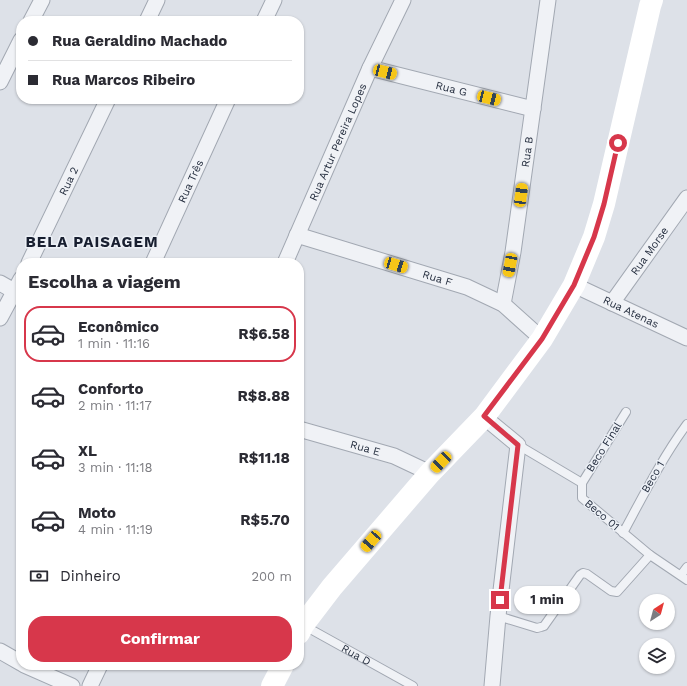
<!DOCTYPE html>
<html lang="pt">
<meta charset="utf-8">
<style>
:root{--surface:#fff;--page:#f2f2f3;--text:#2b2b33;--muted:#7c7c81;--line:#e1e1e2;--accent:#d7374b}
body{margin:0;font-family:"Work Sans",sans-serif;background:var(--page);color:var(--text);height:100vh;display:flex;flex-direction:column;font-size:15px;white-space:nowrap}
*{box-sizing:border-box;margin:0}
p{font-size:13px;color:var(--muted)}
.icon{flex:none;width:22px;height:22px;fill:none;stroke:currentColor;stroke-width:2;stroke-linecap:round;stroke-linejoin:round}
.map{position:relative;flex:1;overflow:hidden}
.drawer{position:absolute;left:16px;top:258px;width:288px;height:412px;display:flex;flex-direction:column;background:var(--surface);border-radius:16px;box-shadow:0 1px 3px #0004}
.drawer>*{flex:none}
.top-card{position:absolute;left:16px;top:16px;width:288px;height:88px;border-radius:16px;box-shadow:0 1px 3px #0004;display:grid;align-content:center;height:88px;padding:0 12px;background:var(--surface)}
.needle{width:26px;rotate:36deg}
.buttons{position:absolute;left:639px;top:594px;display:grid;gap:8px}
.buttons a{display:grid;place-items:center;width:36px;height:36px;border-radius:50%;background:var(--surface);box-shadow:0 1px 3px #0004;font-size:20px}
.end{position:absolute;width:18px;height:18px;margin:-9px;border:5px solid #d7374b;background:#fff;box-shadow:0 0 0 2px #fff}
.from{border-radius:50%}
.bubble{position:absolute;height:28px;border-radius:14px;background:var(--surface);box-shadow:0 1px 3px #0004;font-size:13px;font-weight:700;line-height:28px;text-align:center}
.car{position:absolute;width:12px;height:24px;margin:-12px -6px;border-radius:5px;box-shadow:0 0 3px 1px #0007;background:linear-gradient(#f5c518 24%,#345 0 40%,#f5c518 0 76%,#345 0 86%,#f5c518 0)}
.top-card b{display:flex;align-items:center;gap:14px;height:38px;font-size:15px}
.top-card b+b{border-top:1px solid var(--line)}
.top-card i{width:10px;height:10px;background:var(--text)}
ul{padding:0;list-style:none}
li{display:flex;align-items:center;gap:12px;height:56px;margin:0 8px 6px;padding:0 4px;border:2px solid transparent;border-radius:16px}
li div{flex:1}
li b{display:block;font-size:15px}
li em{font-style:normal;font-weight:700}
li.active{border-color:var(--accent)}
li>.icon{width:36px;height:36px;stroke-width:1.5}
h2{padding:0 12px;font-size:18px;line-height:48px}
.pay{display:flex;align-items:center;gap:10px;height:44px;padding:0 12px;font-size:15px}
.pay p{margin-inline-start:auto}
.cta{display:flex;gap:8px;margin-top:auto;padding:8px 12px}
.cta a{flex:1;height:46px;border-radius:16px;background:var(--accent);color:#fff;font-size:16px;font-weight:700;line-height:46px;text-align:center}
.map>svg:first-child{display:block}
</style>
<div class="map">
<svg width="687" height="686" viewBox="0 0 687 686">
<rect width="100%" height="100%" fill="#dde1e8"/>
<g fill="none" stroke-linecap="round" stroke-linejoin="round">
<defs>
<g id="lane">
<path d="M626 412 582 483V498L650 555 687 580"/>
<path d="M518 445 582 483"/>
<path d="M623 533C643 496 662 458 687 424"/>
<path d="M681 575 687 567"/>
<path d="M498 616 537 628 541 627 544 626 580 575 583 573 587 574 611 591 617 592 650 555"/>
<path id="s1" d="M303 625 413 686"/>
</g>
<g id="street">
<path d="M31 21 42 0"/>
<path d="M147 21 157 0"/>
<path d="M264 21 274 0"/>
<path id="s2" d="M370 68 533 109"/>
<path d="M0 82 21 40"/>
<path id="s3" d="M297 235 467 287 503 304 542 339"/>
<path id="s4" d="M29 263 108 99"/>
<path id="s5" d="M153 263 228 99"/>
<path id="s6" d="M285 263 370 68 403 0"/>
<path d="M0 283 21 295"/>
<path id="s7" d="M574 285 687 338"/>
<path id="s8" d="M612 303 687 198"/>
<path id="s9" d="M503 304 513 252 548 0"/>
<path d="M0 318 21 279"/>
<path d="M484 417 518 445 498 616 492 686"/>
<path id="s10" d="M299 429 394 456 430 473"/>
<path d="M0 651 21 663"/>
<path d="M24 665 72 686"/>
<path d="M90 686 100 665"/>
</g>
</defs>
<use href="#lane" stroke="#a2a8b2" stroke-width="10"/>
<use href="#street" stroke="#a2a8b2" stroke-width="17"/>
<use href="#lane" stroke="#f0f2f6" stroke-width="8"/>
<use href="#street" stroke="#f0f2f6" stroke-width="15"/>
<g stroke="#fff" stroke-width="22">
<path d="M299 633 303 625 332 587 430 473 484 417 542 339 574 285 594 237 604 204 650 6 652 0"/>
<path d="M272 686 283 665"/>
</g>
</g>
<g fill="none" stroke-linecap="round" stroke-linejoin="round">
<path stroke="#d7374b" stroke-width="5" d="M500 600 518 445 484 416 542 339 574 285 594 237 604 204 618 143"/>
</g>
<g text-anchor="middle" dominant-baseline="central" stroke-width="3" stroke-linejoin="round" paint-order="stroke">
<g font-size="11" fill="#252e3f" stroke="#ecf0f6">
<text stroke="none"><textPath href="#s2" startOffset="84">Rua G</textPath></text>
<text stroke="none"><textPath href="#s6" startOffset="132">Rua Artur Pereira Lopes</textPath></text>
<text stroke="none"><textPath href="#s9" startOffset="154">Rua B</textPath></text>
<text stroke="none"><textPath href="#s4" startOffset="91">Rua 2</textPath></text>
<text stroke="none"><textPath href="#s5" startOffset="90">Rua Três</textPath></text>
<text stroke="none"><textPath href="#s8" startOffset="64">Rua Morse</textPath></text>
<text stroke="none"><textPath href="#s3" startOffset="147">Rua F</textPath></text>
<text stroke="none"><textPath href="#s7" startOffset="63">Rua Atenas</textPath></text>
<text stroke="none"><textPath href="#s10" startOffset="69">Rua E</textPath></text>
<text transform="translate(604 447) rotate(-58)">Beco Final</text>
<text transform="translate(653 477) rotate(-60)">Beco 1</text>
<text transform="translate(602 515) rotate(40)">Beco 01</text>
<text stroke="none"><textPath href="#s1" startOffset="61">Rua D</textPath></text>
</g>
<g font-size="15" font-weight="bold" letter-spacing="1" fill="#181f30" stroke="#ecf0f6">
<text x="92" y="242">BELA PAISAGEM</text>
</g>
</g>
</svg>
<div class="buttons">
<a><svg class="needle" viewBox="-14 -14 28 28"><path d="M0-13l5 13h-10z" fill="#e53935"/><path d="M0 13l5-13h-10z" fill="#7c7c81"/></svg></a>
<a><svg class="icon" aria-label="layers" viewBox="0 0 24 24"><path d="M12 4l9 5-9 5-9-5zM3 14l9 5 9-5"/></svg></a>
</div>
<i class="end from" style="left:618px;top:143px"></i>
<i class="end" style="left:500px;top:600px"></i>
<div class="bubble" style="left:514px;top:586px;width:66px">1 min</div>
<i class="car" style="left:385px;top:72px;rotate:104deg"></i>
<i class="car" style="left:489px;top:98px;rotate:104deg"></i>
<i class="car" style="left:521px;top:195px;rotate:8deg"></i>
<i class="car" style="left:396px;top:265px;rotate:107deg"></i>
<i class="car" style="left:510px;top:265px;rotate:191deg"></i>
<i class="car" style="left:441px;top:462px;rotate:224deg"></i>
<i class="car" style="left:371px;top:541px;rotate:221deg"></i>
<div class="top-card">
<b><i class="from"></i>Rua Geraldino Machado</b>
<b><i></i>Rua Marcos Ribeiro</b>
</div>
<section class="drawer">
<h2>Escolha a viagem</h2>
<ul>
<li class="active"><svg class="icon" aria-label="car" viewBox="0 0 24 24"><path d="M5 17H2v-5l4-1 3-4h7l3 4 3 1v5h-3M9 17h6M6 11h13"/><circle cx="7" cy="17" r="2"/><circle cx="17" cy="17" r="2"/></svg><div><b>Econômico</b><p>1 min · 11:16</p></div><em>R$6.58</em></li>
<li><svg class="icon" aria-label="car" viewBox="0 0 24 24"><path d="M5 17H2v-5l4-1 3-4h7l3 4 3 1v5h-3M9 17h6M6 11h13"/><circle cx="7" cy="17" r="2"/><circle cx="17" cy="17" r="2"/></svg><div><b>Conforto</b><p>2 min · 11:17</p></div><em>R$8.88</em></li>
<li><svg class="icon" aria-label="car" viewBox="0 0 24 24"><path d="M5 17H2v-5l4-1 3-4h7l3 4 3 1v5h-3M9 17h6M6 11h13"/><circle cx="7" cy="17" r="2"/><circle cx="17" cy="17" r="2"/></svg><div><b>XL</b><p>3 min · 11:18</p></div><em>R$11.18</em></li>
<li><svg class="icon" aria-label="car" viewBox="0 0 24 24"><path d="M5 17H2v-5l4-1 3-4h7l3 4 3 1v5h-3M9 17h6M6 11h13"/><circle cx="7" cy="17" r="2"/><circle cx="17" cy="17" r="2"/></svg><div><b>Moto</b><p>4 min · 11:19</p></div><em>R$5.70</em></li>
</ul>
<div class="pay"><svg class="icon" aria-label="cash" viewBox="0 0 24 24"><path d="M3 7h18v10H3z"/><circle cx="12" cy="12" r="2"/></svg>Dinheiro<p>200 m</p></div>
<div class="cta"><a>Confirmar</a></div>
</section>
</div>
